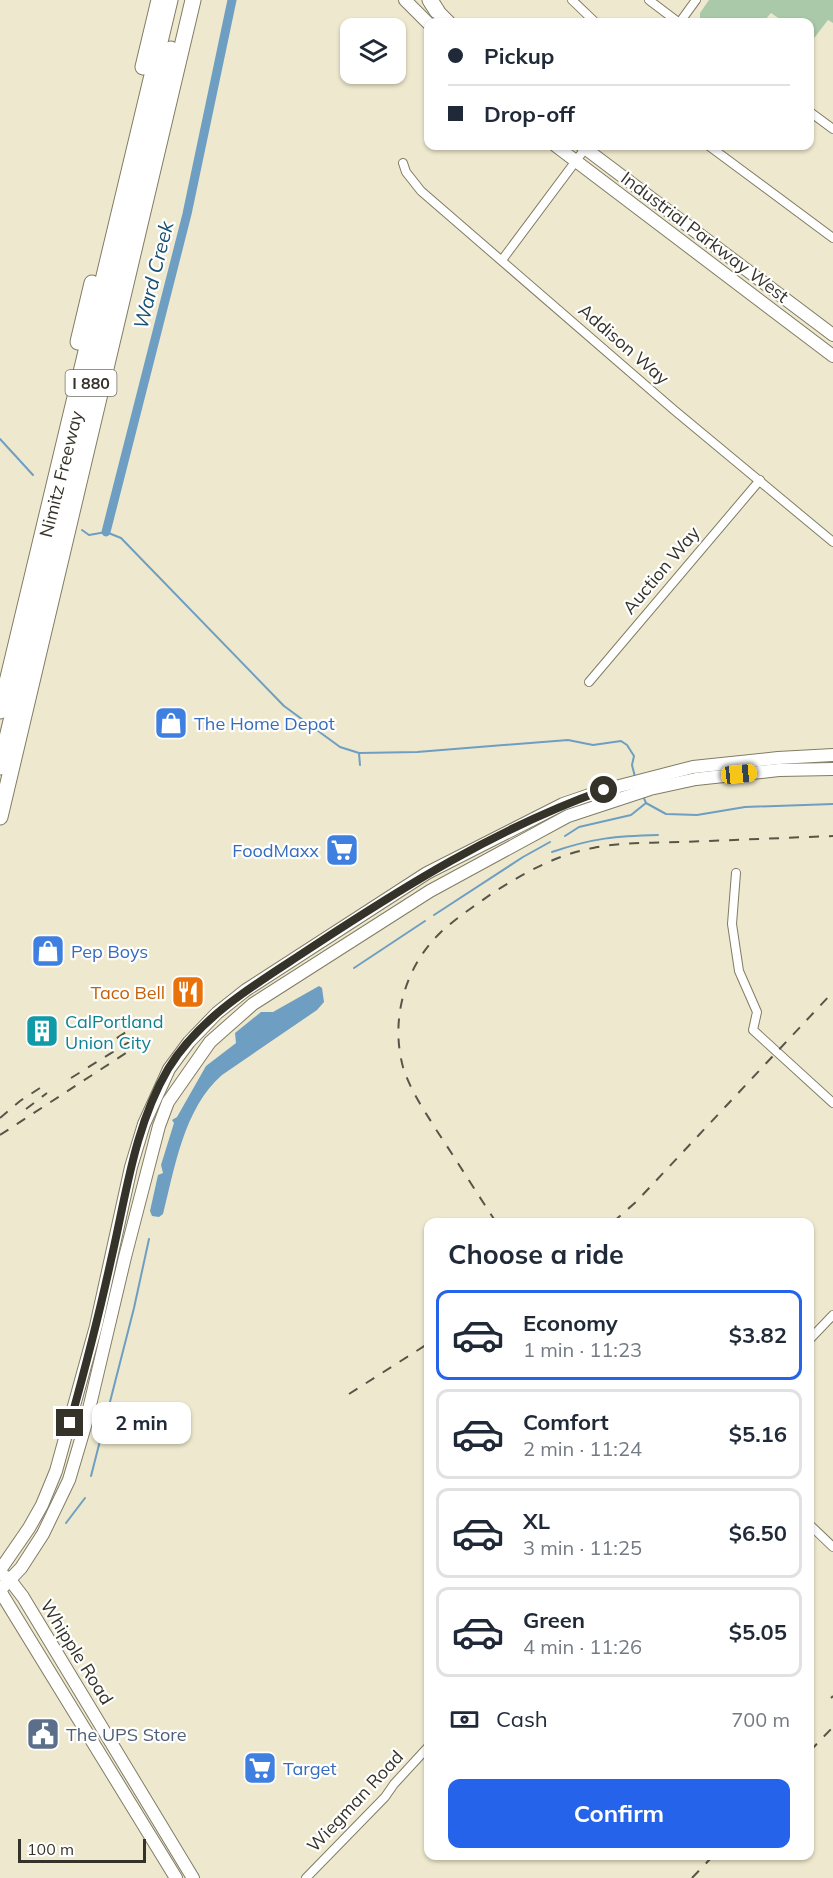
<!DOCTYPE html>
<meta charset="utf-8">
<style>
:root{--surface:#fff;--page:#f2f2f3;--text:#1f2937;--muted:#747a83;--line:#e0e1e3;--accent:#2563eb}
body{margin:0;font-family:Mulish,sans-serif;background:var(--page);color:var(--text);height:100vh;display:flex;flex-direction:column;font-size:22px;white-space:nowrap}
*{box-sizing:border-box;margin:0}
p{font-size:20px;color:var(--muted)}
.icon{flex:none;width:33px;height:33px;fill:none;stroke:currentColor;stroke-width:2;stroke-linecap:round;stroke-linejoin:round}
.map{position:relative;flex:1;overflow:hidden}
.side{position:absolute;left:424px;top:1218px;width:390px;height:642px;display:flex;flex-direction:column;background:var(--surface);border-radius:12px;box-shadow:0 2px 4px #0004}
.side>*{flex:none}
.hud{position:absolute;left:424px;top:18px;width:390px;height:132px;border-radius:12px;box-shadow:0 2px 4px #0004;display:grid;align-content:center;height:132px;padding:0 24px;background:var(--surface)}
.controls{position:absolute;left:340px;top:18px;display:grid;gap:12px}
.controls a{display:grid;place-items:center;width:66px;height:66px;border-radius:12px;background:var(--surface);box-shadow:0 2px 4px #0004;font-size:30px}
.scale{position:absolute;left:18px;bottom:15px;width:128px;box-sizing:border-box;padding-left:6px;border:3px solid #353329;border-top:0;font-size:16px;line-height:21px;white-space:nowrap;color:#353329;-webkit-text-stroke:4px #fff;paint-order:stroke}
.end{position:absolute;width:27px;height:27px;margin:-14px;border:8px solid #353329;background:#fff;box-shadow:0 0 0 3px #fff}
.from{border-radius:50%}
.bubble{position:absolute;height:42px;border-radius:12px;background:var(--surface);box-shadow:0 2px 4px #0004;font-size:20px;font-weight:700;line-height:42px;text-align:center}
.car{position:absolute;width:18px;height:36px;margin:-18px -9px;border-radius:8px;box-shadow:0 0 4px 2px #0007;background:linear-gradient(#f5c518 24%,#345 0 40%,#f5c518 0 76%,#345 0 86%,#f5c518 0)}
.hud b{display:flex;align-items:center;gap:21px;height:57px;font-size:22px}
.hud b+b{border-top:2px solid var(--line)}
.hud i{width:15px;height:15px;background:var(--text)}
ul{padding:0;list-style:none}
li{display:flex;align-items:center;gap:18px;height:90px;margin:0 12px 9px;padding:0 12px;border:3px solid var(--line);border-radius:12px}
li div{flex:1}
li b{display:block;font-size:22px}
li em{font-style:normal;font-weight:700}
li.current{border-color:var(--accent)}
li>.icon{width:54px;height:54px;stroke-width:1.5}
h2{padding:0 24px;font-size:27px;line-height:72px}
.pay{display:flex;align-items:center;gap:15px;height:66px;padding:0 24px;font-size:22px}
.pay p{margin-inline-start:auto}
.button{display:flex;gap:12px;margin-top:auto;padding:12px 24px}
.button a{flex:1;height:69px;border-radius:12px;background:var(--accent);color:#fff;font-size:24px;font-weight:700;line-height:69px;text-align:center}
.map>svg:first-child{display:block}
</style>
<div class="map">
<svg width="833" height="1878" viewBox="0 0 833 1878">
<rect width="100%" height="100%" fill="#eee9ce"/>
<path fill="#a9c9a8" d="M709 0H833V23L828 20 811 42 810 22H784L771 13 763 22H700V13Z"/>
<path fill="#6e9ec1" d="M319 986 322 988 324 1002 317 1010 222 1075C184 1108 175 1167 163 1214L159 1217 152 1216 150 1211 158 1175 163 1173 161 1165 174 1123 172 1120 177 1117 206 1066 236 1043 235 1033 261 1012H273Z"/>
<g fill="none" stroke-linecap="round" stroke-linejoin="round">
<g stroke="#6e9ec1" stroke-width="2">
<path d="M0 439 33 475"/>
<path d="M82 530 89 535 106 532 121 538 284 706 340 747 359 753 417 752 568 740 593 745 621 741 627 745 634 756 632 765 635 777"/>
<path d="M359 753 360 765"/>
<path d="M643 796 646 803 666 814 697 815 745 807 833 804"/>
<path d="M565 836 579 827 631 815 646 803"/>
<path d="M552 852C593 838 616 836 658 835"/>
<path d="M434 915 523 857 550 842"/>
<path d="M354 968 425 921"/>
<path d="M91 1476 134 1308 149 1239"/>
<path d="M66 1523 85 1498"/>
</g>
<path stroke="#6e9ec1" stroke-width="9" d="M106 532 187 214 232 0"/>
<defs>
<g id="street">
<path d="M572 0 595 22"/>
<path d="M649 0 678 22"/>
<path d="M680 22 696 0"/>
<path d="M810 112 833 129"/>
<path d="M709 146 833 238"/>
<path d="M403 163 406 172 421 191 674 410 833 542"/>
<path d="M502 260 587 146"/>
<path d="M589 682 760 480"/>
<path d="M736 873 732 924 739 971 757 1012 753 1030 833 1103"/>
<path d="M810 1339 833 1315"/>
<path d="M810 1525 833 1547"/>
<path d="M306 1878 385 1797 394 1784 429 1746"/>
</g>
<g id="secondary">
<path d="M405 0 429 24"/>
<path d="M431 4 449 22"/>
<path d="M556 146 833 356"/>
<path d="M582 146 833 335"/>
<path d="M0 1570 29 1528 42 1505 56 1471 96 1326 131 1167 144 1124 169 1069 189 1042 217 1013 246 990 427 873 563 804 604 790 693 767 778 758 833 755"/>
<path d="M3 1575 10 1580 23 1597 193 1878"/>
<path d="M0 1590 21 1568 43 1534 69 1480 85 1426 125 1257 159 1126 168 1102 210 1042 253 1004 430 891 568 816 650 789 696 779 779 770 833 769"/>
<path d="M0 1591 176 1878"/>
</g>
<g id="highway">
<path d="M430 0 437 11"/>
<path d="M143 67 159 0"/>
<path d="M78 342 92 283"/>
<path d="M0 711 170 0"/>
<path d="M0 767 171 49"/>
<path d="M0 817 193 0"/>
</g>
</defs>
<use href="#street" stroke="#817c65" stroke-width="10"/>
<use href="#secondary" stroke="#817c65" stroke-width="14"/>
<use href="#highway" stroke="#817c65" stroke-width="17"/>
<use href="#street" stroke="#fff" stroke-width="8"/>
<use href="#secondary" stroke="#fff" stroke-width="12"/>
<use href="#highway" stroke="#fff" stroke-width="15"/>
<g stroke="#575548" stroke-width="2" stroke-dasharray="10 10" stroke-linecap="butt">
<path d="M100 1049 140 1023"/>
<path d="M71 1078 129 1042"/>
<path d="M26 1109 47 1093"/>
<path d="M0 1118 20 1101 43 1086"/>
<path d="M0 1135 149 1038"/>
<path d="M496 1222C476 1192 457 1161 437 1131 424 1110 410 1090 403 1067 390 1019 405 967 440 933 456 918 476 905 494 892 526 872 556 855 593 848 622 842 653 843 683 842 733 840 783 838 833 836"/>
<path d="M613 1222 636 1202 833 992"/>
<path d="M349 1394 429 1343"/>
<path d="M831 1698 833 1696"/>
<path d="M810 1751 833 1727"/>
<path d="M692 1878 713 1856"/>
</g>
</g>
<g fill="none" stroke-linecap="round" stroke-linejoin="round">
<path stroke="#353329" stroke-width="8" d="M70 1423C85 1369 99 1315 111 1260 126 1196 134 1127 168 1069 201 1015 258 983 309 949 403 887 497 828 604 790"/>
</g>
<defs>
<symbol id="shop-square" viewBox="-11 -11 22 22"><rect x="-9" y="-9" width="18" height="18" rx="4" fill="#3f7fe0" stroke="#fff"/><path d="M-5-2.5h2.3a2.7 3.5 0 0 1 5.4 0H5L5.5 6h-11ZM-1.5-2.5h3a1.5 2.3 0 0 0-3 0Z" fill="#fff"/></symbol>
<symbol id="supermarket-square" viewBox="-11 -11 22 22"><rect x="-9" y="-9" width="18" height="18" rx="4" fill="#3f7fe0" stroke="#fff"/><path d="M-6-5.5h2.5l.6 2H6L4.5 2H-2.5L-4.4-4H-6ZM-1.5 3.2a1.3 1.3 0 1 0 .1 0ZM3 3.2a1.3 1.3 0 1 0 .1 0Z" fill="#fff"/></symbol>
<symbol id="restaurant-square" viewBox="-11 -11 22 22"><rect x="-9" y="-9" width="18" height="18" rx="4" fill="#e8710a" stroke="#fff"/><path d="M-5-6h1v4h1v-4h1v4h1v-4h1v5L-1.5 .5V6h-2V.5L-5-1ZM5-6V6H3V1.5H1.5Q1.5-4 5-6Z" fill="#fff"/></symbol>
<symbol id="building-square" viewBox="-11 -11 22 22"><rect x="-9" y="-9" width="18" height="18" rx="4" fill="#0f9aa8" stroke="#fff"/><path d="M-4-6H4V6H1V3H-1V6H-4ZM-2.5-4.3h1.7v1.8h-1.7ZM.8-4.3h1.7v1.8H.8ZM-2.5-1h1.7V.8h-1.7ZM.8-1h1.7V.8H.8Z" fill="#fff"/></symbol>
<symbol id="civic-square" viewBox="-11 -11 22 22"><rect x="-9" y="-9" width="18" height="18" rx="4" fill="#5c6f8a" stroke="#fff"/><path d="M-.6-6.5H3V-4.5H.6V-3L4-1V1h2V6H-6V1h2V-1L-.6-3ZM-1.2 2.5V6h2.4V2.5Z" fill="#fff"/></symbol>
</defs>
<g fill-rule="evenodd">
<use href="#shop-square" x="152" y="704" width="38" height="38"/>
<use href="#supermarket-square" x="323" y="831" width="38" height="38"/>
<use href="#shop-square" x="29" y="932" width="38" height="38"/>
<use href="#restaurant-square" x="169" y="973" width="38" height="38"/>
<use href="#building-square" x="23" y="1012" width="38" height="38"/>
<use href="#civic-square" x="24" y="1715" width="38" height="38"/>
<use href="#supermarket-square" x="241" y="1749" width="38" height="38"/>
</g>
<g text-anchor="middle" dominant-baseline="central" stroke-width="4.5" stroke-linejoin="round" paint-order="stroke">
<rect fill="#fff" stroke="#727069" stroke-width="1.5" x="65.5" y="370" width="51" height="26" rx="4.5"/>
<g font-size="16" font-weight="bold" fill="#353329">
<text x="91" y="383">I 880</text>
</g>
<g font-size="18" fill="#353329" stroke="#fff">
<text transform="translate(705 237) rotate(37)">Industrial Parkway West</text>
<text transform="translate(624 344) rotate(41)">Addison Way</text>
<text transform="translate(61 474) rotate(-76)">Nimitz Freeway</text>
<text transform="translate(661 570) rotate(-50)">Auction Way</text>
<text transform="translate(77 1652) rotate(58)">Whipple Road</text>
<text transform="translate(355 1801) rotate(-47)">Wiegman Road</text>
</g>
<g font-size="18" fill="#366cbe" stroke="#fff" text-anchor="start">
<text x="194" y="723">The Home Depot</text>
<text x="319" y="850" text-anchor="end">FoodMaxx</text>
<text x="71" y="951">Pep Boys</text>
<text x="283" y="1768">Target</text>
</g>
<g font-size="18" fill="#c56008" stroke="#fff" text-anchor="end">
<text x="165" y="992">Taco Bell</text>
</g>
<g font-size="18" fill="#0d838f" stroke="#fff" text-anchor="start">
<text x="65" y="1021">CalPortland<tspan x="65" dy="21">Union City</tspan></text>
</g>
<g font-size="18" fill="#4e5e75" stroke="#fff" text-anchor="start">
<text x="66" y="1734">The UPS Store</text>
</g>
<g font-size="20" font-style="italic" fill="#154f72" stroke="#fff">
<text transform="translate(153 275) rotate(-76)">Ward Creek</text>
</g>
</g>
</svg>
<div class="controls">
<a><svg class="icon" aria-label="layers" viewBox="0 0 24 24"><path d="M12 4l9 5-9 5-9-5zM3 14l9 5 9-5"/></svg></a>
</div>
<div class="scale">100 m</div>
<i class="end from" style="left:604px;top:790px"></i>
<i class="end" style="left:70px;top:1423px"></i>
<div class="bubble" style="left:92px;top:1402px;width:99px">2 min</div>
<i class="car" style="left:739px;top:774px;rotate:84deg"></i>
<div class="hud">
<b><i class="from"></i>Pickup</b>
<b><i></i>Drop-off</b>
</div>
<section class="side">
<h2>Choose a ride</h2>
<ul>
<li class="current"><svg class="icon" aria-label="car" viewBox="0 0 24 24"><path d="M5 17H2v-5l4-1 3-4h7l3 4 3 1v5h-3M9 17h6M6 11h13"/><circle cx="7" cy="17" r="2"/><circle cx="17" cy="17" r="2"/></svg><div><b>Economy</b><p>1 min · 11:23</p></div><em>$3.82</em></li>
<li><svg class="icon" aria-label="car" viewBox="0 0 24 24"><path d="M5 17H2v-5l4-1 3-4h7l3 4 3 1v5h-3M9 17h6M6 11h13"/><circle cx="7" cy="17" r="2"/><circle cx="17" cy="17" r="2"/></svg><div><b>Comfort</b><p>2 min · 11:24</p></div><em>$5.16</em></li>
<li><svg class="icon" aria-label="car" viewBox="0 0 24 24"><path d="M5 17H2v-5l4-1 3-4h7l3 4 3 1v5h-3M9 17h6M6 11h13"/><circle cx="7" cy="17" r="2"/><circle cx="17" cy="17" r="2"/></svg><div><b>XL</b><p>3 min · 11:25</p></div><em>$6.50</em></li>
<li><svg class="icon" aria-label="car" viewBox="0 0 24 24"><path d="M5 17H2v-5l4-1 3-4h7l3 4 3 1v5h-3M9 17h6M6 11h13"/><circle cx="7" cy="17" r="2"/><circle cx="17" cy="17" r="2"/></svg><div><b>Green</b><p>4 min · 11:26</p></div><em>$5.05</em></li>
</ul>
<div class="pay"><svg class="icon" aria-label="cash" viewBox="0 0 24 24"><path d="M3 7h18v10H3z"/><circle cx="12" cy="12" r="2"/></svg>Cash<p>700 m</p></div>
<div class="button"><a>Confirm</a></div>
</section>
</div>
